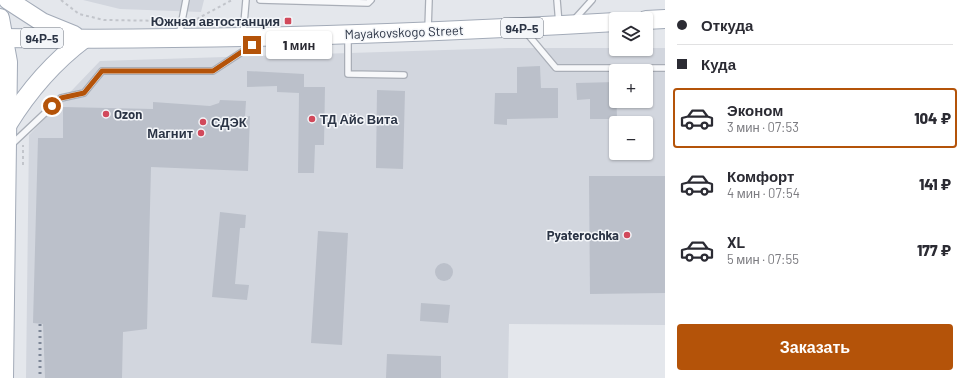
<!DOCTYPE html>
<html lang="ru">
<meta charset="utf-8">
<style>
:root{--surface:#fff;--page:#f7f7f7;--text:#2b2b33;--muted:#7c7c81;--line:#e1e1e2;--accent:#b45309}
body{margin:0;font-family:Barlow,sans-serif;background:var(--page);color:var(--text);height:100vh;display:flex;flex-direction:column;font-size:15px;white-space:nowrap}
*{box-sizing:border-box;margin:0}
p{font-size:13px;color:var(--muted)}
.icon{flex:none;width:22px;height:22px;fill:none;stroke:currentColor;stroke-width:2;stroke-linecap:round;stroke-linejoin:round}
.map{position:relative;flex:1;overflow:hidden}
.side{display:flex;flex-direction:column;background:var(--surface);width:300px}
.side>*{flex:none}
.guide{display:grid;align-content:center;height:88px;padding:0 12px;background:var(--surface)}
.buttons{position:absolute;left:609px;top:12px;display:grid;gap:8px}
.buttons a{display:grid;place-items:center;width:44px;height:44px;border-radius:4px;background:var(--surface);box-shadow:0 1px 3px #0004;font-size:20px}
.end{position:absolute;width:18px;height:18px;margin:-9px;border:5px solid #b45309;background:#fff;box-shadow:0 0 0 2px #fff}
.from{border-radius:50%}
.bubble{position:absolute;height:28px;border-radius:4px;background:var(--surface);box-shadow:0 1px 3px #0004;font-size:13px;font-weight:800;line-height:28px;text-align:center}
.guide b{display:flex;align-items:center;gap:14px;height:38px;font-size:15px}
.guide b+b{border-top:1px solid var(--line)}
.guide i{width:10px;height:10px;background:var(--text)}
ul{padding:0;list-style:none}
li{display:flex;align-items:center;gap:12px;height:60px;margin:0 8px 6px;padding:0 4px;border:2px solid transparent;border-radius:4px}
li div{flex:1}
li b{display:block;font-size:15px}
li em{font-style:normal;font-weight:800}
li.current{border-color:var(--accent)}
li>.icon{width:36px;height:36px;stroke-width:1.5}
.button{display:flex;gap:8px;margin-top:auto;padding:8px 12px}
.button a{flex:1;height:46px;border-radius:4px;background:var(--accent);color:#fff;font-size:16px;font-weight:800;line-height:46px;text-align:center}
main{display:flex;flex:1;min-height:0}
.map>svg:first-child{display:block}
</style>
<main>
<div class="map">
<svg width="665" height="378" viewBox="0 0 665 378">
<rect width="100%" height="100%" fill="#e4e7ec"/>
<g fill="#d2d6de" fill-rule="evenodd">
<path d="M83 0H204L201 12 120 9Z"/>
<path d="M509 48H665V325L509 324 508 378H26L29 135 100 61ZM616 71H646V101H616ZM616 123H646V153H616Z"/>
</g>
<g fill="#bbc0ca">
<path d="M540 66 541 88H558V118L507 119V125L494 124 495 93H517V67Z"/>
<path d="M247 71 304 74V87H325L324 145H315L314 173H298L299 93 277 92V86L247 87Z"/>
<path d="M616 82 617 119H590V99L577 100 576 83Z"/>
<path d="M377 90 405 91 403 169 376 168Z"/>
<path d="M220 100 246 101 245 117 250 116 248 171 151 167 147 329 123 332 122 378H45L43 324 33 323 38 138H63V107L153 109V102L210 106 219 103Z"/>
<path d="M589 176H665V293L590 294Z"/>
<path d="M220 212 246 215 245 228H240L235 284 249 285 247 300 212 297Z"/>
<path d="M318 231 348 233 342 345 311 343Z"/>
<circle cx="444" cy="272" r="9"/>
<path d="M421 303 450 305 448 323 420 321Z"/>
<path d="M387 354 441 356V378H386Z"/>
</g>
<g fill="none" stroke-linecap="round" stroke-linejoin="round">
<defs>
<g id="service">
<path d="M260 0 368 3 371 0"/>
<path d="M557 0 559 24"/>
<path d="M573 21 592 0"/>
<path d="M428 29 429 0"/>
<path d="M525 31 556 68H665"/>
<path d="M243 35 246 0"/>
<path d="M179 36 186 0"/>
<path d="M348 36V74L404 75"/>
<path d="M11 145 61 98 84 93 102 71H213L257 42"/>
</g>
<g id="primary">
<path d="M8 0 42 22 74 35"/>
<path d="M0 18 8 62 4 378"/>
<path d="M646 20 665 19"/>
<path d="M0 38C205 41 411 34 616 22"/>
<path d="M8 124C29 90 52 63 84 39"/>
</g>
</defs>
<use href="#service" stroke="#a9aeb7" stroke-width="8"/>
<use href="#primary" stroke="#a3abb8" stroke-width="20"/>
<g stroke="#c2c5cb" stroke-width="2" stroke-dasharray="3 3" stroke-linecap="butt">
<path d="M61 0 79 14 104 20 174 21"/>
<path d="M191 21 195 20 232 0"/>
<path d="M23 165V145"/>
</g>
<use href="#service" stroke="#f7f8fa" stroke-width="5.5"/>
<use href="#primary" stroke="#fff" stroke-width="18"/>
<path stroke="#7d8696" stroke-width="3" stroke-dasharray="2 4" stroke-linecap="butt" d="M40 324V378"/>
</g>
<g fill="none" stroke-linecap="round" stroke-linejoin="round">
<path stroke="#b45309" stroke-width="5" d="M52 106 61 98 84 93 102 71H213L252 45"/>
</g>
<g fill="#d1495b" stroke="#f4f6f9" stroke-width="1.5">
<rect x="284" y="17" width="8" height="8" rx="2"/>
<circle cx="106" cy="114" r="4"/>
<circle cx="312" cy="119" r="4"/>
<circle cx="203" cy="122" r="4"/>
<circle cx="201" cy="133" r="4"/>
<circle cx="627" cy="235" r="4"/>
</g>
<g text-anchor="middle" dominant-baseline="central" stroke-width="3" stroke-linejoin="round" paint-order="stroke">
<g fill="#f4f6f9" stroke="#676e7b" stroke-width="1">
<rect x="501" y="18" width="42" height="20" rx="3"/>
<rect x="21" y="28" width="42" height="20" rx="3"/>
</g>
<g font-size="12" font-weight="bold" fill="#2b3445">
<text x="522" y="28">94Р-5</text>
<text x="42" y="38">94Р-5</text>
</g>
<g font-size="13" font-weight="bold" fill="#2b3445" stroke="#f4f6f9" text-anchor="end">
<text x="280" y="21">Южная автостанция</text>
<text x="114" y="114" text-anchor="start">Ozon</text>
<text x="320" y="119" text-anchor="start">ТД Айс Вита</text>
<text x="211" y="122" text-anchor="start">СДЭК</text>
<text x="193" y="133">Магнит</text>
<text x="619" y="235">Pyaterochka</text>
</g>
<g font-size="13" fill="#2b3445" stroke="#f4f6f9">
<text transform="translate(404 32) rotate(-2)">Mayakovskogo Street</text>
</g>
</g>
</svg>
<div class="buttons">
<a><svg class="icon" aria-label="layers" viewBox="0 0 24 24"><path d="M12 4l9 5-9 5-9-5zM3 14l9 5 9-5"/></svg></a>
<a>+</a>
<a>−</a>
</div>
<i class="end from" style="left:52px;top:106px"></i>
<i class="end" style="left:252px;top:45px"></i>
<div class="bubble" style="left:266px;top:31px;width:66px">1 мин</div>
</div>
<section class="side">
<div class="guide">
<b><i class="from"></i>Откуда</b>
<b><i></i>Куда</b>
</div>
<ul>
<li class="current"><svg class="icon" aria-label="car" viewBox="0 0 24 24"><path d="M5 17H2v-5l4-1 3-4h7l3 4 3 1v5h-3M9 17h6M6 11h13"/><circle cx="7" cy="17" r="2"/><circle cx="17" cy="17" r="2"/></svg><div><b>Эконом</b><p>3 мин · 07:53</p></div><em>104 ₽</em></li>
<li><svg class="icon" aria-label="car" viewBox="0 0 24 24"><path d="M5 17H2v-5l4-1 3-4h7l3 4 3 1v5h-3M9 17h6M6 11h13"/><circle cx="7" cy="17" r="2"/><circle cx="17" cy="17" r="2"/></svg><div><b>Комфорт</b><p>4 мин · 07:54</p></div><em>141 ₽</em></li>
<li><svg class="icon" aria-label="car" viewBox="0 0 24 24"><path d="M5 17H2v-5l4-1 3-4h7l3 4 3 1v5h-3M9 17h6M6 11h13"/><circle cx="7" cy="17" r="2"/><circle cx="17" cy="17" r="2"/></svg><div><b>XL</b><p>5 мин · 07:55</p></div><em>177 ₽</em></li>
</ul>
<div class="button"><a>Заказать</a></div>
</section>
</main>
